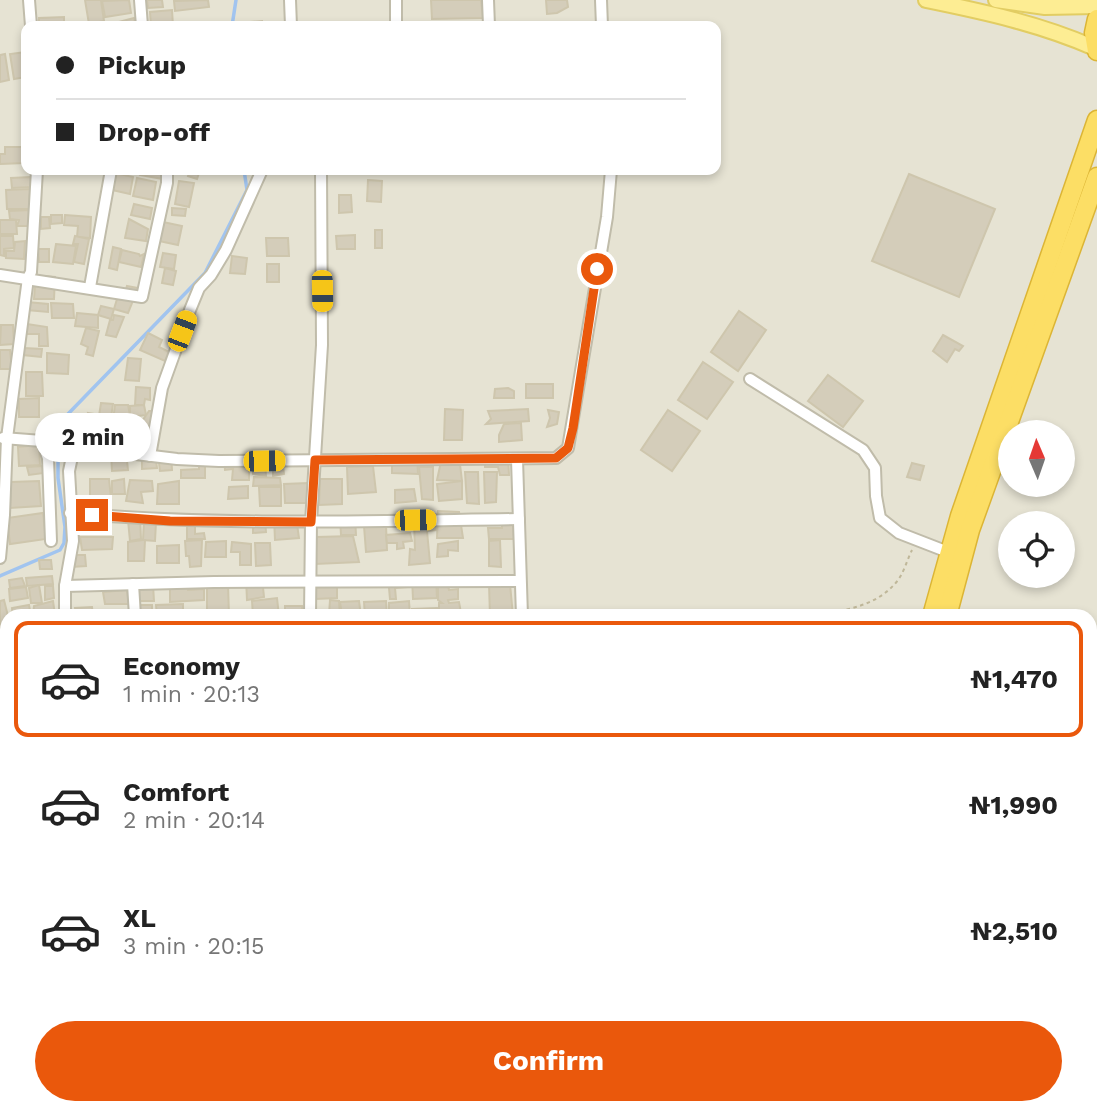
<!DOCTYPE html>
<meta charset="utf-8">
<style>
:root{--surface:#fff;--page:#f6f6f6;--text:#222;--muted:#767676;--line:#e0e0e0;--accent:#ea580c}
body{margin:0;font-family:"Work Sans",sans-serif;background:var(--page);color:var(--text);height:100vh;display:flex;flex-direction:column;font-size:26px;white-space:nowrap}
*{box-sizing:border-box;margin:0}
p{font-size:23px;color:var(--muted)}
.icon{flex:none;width:38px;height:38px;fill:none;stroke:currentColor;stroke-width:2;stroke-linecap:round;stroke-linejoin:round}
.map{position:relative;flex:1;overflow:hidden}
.panel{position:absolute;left:0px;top:609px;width:1097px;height:506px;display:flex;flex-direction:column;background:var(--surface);border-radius:21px 21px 0 0;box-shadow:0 4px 10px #0003}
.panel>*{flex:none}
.guide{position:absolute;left:21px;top:21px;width:700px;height:154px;border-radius:14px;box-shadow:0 4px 10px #0003;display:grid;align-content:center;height:154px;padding:0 35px;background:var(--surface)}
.needle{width:46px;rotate:358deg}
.tools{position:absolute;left:998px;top:420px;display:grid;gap:14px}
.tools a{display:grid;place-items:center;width:77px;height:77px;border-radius:50%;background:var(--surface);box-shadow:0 4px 10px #0003;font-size:35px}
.end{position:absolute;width:32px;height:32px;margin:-16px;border:9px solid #ea580c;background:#fff;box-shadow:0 0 0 4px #fff}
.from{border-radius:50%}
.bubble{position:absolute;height:49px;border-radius:24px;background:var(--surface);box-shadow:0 4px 10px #0003;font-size:23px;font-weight:700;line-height:49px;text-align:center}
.car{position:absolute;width:21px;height:42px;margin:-21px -10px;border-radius:9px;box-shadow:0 0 5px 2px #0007;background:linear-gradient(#f5c518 24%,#345 0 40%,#f5c518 0 76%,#345 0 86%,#f5c518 0)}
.guide b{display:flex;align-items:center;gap:24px;height:66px;font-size:26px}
.guide b+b{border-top:2px solid var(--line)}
.guide i{width:18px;height:18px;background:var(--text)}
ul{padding:12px 0 0;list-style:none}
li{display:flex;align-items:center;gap:21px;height:116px;margin:0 14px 10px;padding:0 21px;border:4px solid transparent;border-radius:14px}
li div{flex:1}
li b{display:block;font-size:26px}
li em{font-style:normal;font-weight:700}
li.on{border-color:var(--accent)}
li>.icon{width:63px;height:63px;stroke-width:1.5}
.cta{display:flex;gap:14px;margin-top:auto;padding:14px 35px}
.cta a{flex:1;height:80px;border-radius:42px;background:var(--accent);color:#fff;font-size:28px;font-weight:700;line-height:80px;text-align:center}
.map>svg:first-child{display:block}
</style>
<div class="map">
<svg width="1097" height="1114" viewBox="0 0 1097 1114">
<rect width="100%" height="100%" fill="#f2f0e5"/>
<path fill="#e6e3d3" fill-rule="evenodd" d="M0 0H1097V1114H0ZM26 26H716V170H26ZM1010 432H1062V485H1010ZM1010 523H1062V576H1010ZM7 616H1090V1108H7Z"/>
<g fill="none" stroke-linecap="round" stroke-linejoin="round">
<g stroke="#a1c4ef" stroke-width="3.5">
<path d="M232 26 236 0"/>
<path d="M0 576 60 550 64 543 65 527 58 478V447L67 415 205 273 247 190 244 170"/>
</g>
</g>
<g fill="#d4cdba" stroke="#cec6ad" stroke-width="2">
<path d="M85 0H101L104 21 89 24Z"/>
<path d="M129 0 131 13 105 17 102 1Z"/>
<path d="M147 0H162L163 7 148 8Z"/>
<path d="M208 0 209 7 175 11 174 1Z"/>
<path d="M431 0H481L483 18 432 19Z"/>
<path d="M546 0H567L568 7 557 13 547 14Z"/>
<path d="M172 10 173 26H151L150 12Z"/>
<path d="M64 17V26H39V18Z"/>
<path d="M134 18 136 26H111V24Z"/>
<path d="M262 21V26H240L239 23Z"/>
<path d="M26 52V77L14 79 10 54Z"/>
<path d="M5 54 9 80 0 82V55Z"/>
<path d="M5 147H22L24 163 0 164V154H5Z"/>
<path d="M141 170H165L163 179 140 175Z"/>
<path d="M190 170H200L197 179 188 176Z"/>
<path d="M115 173 133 177 130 194 112 190Z"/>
<path d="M909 174 995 209 959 297 872 261Z"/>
<path d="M31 177 32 187 12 188 11 178Z"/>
<path d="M137 178 156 182 153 200 133 196Z"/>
<path d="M368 180 382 181 381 202 367 201Z"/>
<path d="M179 181 194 183 189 207 175 204Z"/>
<path d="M30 189 29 209H7L6 190Z"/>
<path d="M339 195H351L352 212 339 213Z"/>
<path d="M134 204 152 208 150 219 131 215Z"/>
<path d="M172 208 186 209 185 216 172 215Z"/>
<path d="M30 210V226H17L19 220 10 219 9 211Z"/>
<path d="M51 215H62V223L51 224Z"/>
<path d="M65 215 91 217 90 238 77 237 78 226 64 225Z"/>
<path d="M41 217H49L50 228 41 229Z"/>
<path d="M129 219 148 229 146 241 125 238Z"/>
<path d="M0 220H16L17 234H0Z"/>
<path d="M163 222 182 226 178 245 159 241Z"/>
<rect x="375" y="230" width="7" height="18"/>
<path d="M355 235V249H337L336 236Z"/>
<path d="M0 236H13L14 248 4 249V256L0 255Z"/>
<path d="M75 236 89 239 84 264 74 262 78 244H73Z"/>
<path d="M266 238H288L289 256H267Z"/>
<path d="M25 241 24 259 6 258V251H14L15 242Z"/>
<path d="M56 244 76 246 73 264 53 262Z"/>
<path d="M113 247 121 249 117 270 109 268Z"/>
<path d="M38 249H49V262H39Z"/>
<path d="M122 250 139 254 140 256 144 254 141 267 119 262Z"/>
<path d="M163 253 176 255 174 269 160 267Z"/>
<path d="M232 256 247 258 245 274 230 273Z"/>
<rect x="267" y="264" width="12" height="18"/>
<path d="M165 268 176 271 173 285 162 283Z"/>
<path d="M44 276 55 277 54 299H34L35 286H43Z"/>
<path d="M127 286 138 288 128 313 114 309 117 299H123Z"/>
<path d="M27 302 48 304V312L27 310Z"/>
<path d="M51 303 73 304 74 318H52Z"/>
<path d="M101 306 114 309 111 319 98 315Z"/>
<path d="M739 311 766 330 738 371 711 352Z"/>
<path d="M77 313 98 315V328L75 326Z"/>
<path d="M114 315 124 317 116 337 106 335 110 320H113Z"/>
<path d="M27 324 47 327 48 346H39V334H26Z"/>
<path d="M1 325H13L14 344 0 345Z"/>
<path d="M86 328 99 331 93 356 86 354 88 347 81 344Z"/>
<path d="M148 333 162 340 159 347 169 352 165 361 140 350Z"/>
<path d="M943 335 963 346 959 351 955 349 947 362 933 351Z"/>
<path d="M24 348 42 349 41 357 23 355Z"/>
<path d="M0 350H10L12 369H0Z"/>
<path d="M47 353 69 355 68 374 47 373Z"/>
<path d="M128 358 141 359 139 381 125 380Z"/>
<path d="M703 362 733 382 707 419 678 400Z"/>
<path d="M26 372H42L43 396H26Z"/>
<path d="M828 375 863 401 843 427 808 401Z"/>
<rect x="526" y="384" width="27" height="14"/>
<path d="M136 387 150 388V400L145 399 144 405H135Z"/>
<path d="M508 388 514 391V398H494L495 389Z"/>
<path d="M39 398V417H19V399Z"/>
<path d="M101 403 113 404 111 418 99 416Z"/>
<path d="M115 405H128L130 415H121L122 420H113Z"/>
<path d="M144 405 146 415 130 417V406Z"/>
<path d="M445 409 463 410 462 440H444Z"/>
<path d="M528 409 529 421 486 424 491 419 488 411Z"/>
<path d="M548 410 559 412 557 424 547 427 550 418Z"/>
<path d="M668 410 700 431 672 471 641 450Z"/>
<path d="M149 411H156L151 434 136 433 137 422 142 421Z"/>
<path d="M88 413 95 414V420H103L101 431 70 424 73 415 89 419Z"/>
<path d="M521 423 522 440 499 442V435L504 424Z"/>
<path d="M39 445 40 465 19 466 18 447Z"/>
<path d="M126 452 128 470 112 471 111 453Z"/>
<path d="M142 453H155L157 468 142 469Z"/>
<path d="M171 454 172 470 160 471 158 455Z"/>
<path d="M281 455V464H265L266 476 253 474V457Z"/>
<path d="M392 455H417L418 474 392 473Z"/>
<path d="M459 456 462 481 437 480 442 457Z"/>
<path d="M224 457H249V480H232L233 469 225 470Z"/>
<path d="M485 457H508L509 475H500L498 467H485Z"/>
<path d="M199 462H205V478H181V470L199 469Z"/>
<path d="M912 463 924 466 920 480 907 477Z"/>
<path d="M283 465 284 474 273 476V466Z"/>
<path d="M43 466 44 473 29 475 27 467Z"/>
<path d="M373 466 376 492 348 494 347 467Z"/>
<path d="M419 467H433V500L422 499Z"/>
<path d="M465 472H478L479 504 467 503Z"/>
<path d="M484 472H497L496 502 485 503Z"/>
<path d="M254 477 280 478 281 485 253 486Z"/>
<path d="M90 479H109L111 498 90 499Z"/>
<path d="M124 479 125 494H112V481Z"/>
<path d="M320 479H342V504L319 505Z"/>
<path d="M130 480 152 481 153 491 141 492 143 503 126 501Z"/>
<path d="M39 481 41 506 10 508 11 482Z"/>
<path d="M179 481V504H157L158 484Z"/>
<path d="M462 481V499L439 501 437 484Z"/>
<path d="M308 483 309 503H285L284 484Z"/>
<path d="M248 486V498L228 499 229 487Z"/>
<path d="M259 487H281V506H260Z"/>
<path d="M414 489 416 501 395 503V490Z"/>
<path d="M438 511 459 512 463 538H437Z"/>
<path d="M43 513 46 539 10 544 7 518Z"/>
<path d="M502 516 513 517 514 539H489L488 528H502Z"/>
<path d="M140 517 141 539 130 541 128 520Z"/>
<path d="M274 517H296L299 538 275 540Z"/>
<path d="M340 517H355L356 535H341Z"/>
<path d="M434 518 436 530 427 531 430 563 409 565 410 549 415 550 414 522Z"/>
<path d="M265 519 266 532 253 533V520Z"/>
<path d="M144 521 156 522 155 541 143 540Z"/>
<path d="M187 525 195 526V534L204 533 205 539H187Z"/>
<path d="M386 525 387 550 366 552 364 526Z"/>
<path d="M410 533 412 541 403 542 404 548 397 549V543H387L386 535Z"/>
<path d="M353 536 359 562 315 564 317 537Z"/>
<path d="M80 537H113L112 549 82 550Z"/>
<path d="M143 540H145L144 561H128V542Z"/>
<path d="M202 540 201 566 190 567 189 556H186L185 541Z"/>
<path d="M500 540 501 567 489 566V541Z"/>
<path d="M226 541V557H205L206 542Z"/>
<path d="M458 541V551L448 550V556L437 557 438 544Z"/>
<path d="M232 542 251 544V565H240V552H231Z"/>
<path d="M255 543H270L271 565 256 566Z"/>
<path d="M179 545V563H157V546Z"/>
<path d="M69 555H85L86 566 71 567Z"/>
<path d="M39 560H51L52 569H40Z"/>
<path d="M52 576 53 584 27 586 26 578Z"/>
<path d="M436 576 437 598 413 599 412 578Z"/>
<path d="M177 577H186L188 590 204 589V600L170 602V587L177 588Z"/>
<path d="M388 577H406L407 587 395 588 396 599H390Z"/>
<path d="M22 578 25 586 10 588 9 580Z"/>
<path d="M246 578H262L264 597 247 600Z"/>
<path d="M137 584 153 585 154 601H138Z"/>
<path d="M228 584 229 616H207V585Z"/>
<path d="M489 584H510L513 616H490Z"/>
<path d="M39 585 42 603H31L29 588Z"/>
<path d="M438 585H448L449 590 458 589V599L448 600 449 603 459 602 461 613H448V616H439V603H442L438 600Z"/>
<path d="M45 586H53L54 598 45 600Z"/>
<path d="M26 587 28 598 10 601 9 589Z"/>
<path d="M314 587H337V598L315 599Z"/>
<path d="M127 590 129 604H105L103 592Z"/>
<path d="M277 598 279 616H253L252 601Z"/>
<path d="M4 600 8 616 7 626 0 628V601Z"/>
<path d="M330 600 339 601 340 616H321L329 615Z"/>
<path d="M53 601 55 615 33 616 34 606Z"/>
<path d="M359 601 361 616H342L340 602Z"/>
<path d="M386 601 387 616H365L364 602Z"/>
<path d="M409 601 410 616H389V603Z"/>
<path d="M183 604V616H157L156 605Z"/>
<path d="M29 605 31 616H13L12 608Z"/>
<rect x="137" y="605" width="15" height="11"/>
<path d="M285 606H302L303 616H285Z"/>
<path d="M92 607 93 616H76L75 608Z"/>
<path d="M437 608 438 616H412V609Z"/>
<path d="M5 1045 7 1061 0 1062V1046Z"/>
<rect x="316" y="1108" width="19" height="6"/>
<path d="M496 1108H649L652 1114H494Z"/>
<path d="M686 1108H705L709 1114H690Z"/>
<path d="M757 1108H822V1114H752Z"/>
</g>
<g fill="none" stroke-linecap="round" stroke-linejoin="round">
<defs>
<g id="minor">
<path d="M29 0 31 26"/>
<path d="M140 0 142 26"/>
<path d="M290 0 291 26"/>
<path d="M488 0 489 26"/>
<path d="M601 0 602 26"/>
<path d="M396 26V0"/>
<path d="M0 275 142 297 167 183V170"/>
<path d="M90 287 111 170"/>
<path d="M750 379 863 450 875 468 876 496 880 518 899 533 948 552"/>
<path d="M3 438 42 441 48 458 51 541"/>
<path d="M150 456 162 388 190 310 199 288 211 275 226 250 262 170"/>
<path d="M517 459 522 616"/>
<path d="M70 513C219 526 369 521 519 519"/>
<path d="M0 558 4 515 7 438 28 278 31 272 37 170"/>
<path d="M133 584 135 616"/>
<path d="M65 586 214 582 520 581"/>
<path d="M65 616V586L73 541 69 471 73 452 78 447 177 459 219 461 556 458 568 448 607 217 611 170"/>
<path d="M310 616 311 522 322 345 321 170"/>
<path d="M0 648 7 647"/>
<path d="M0 709 7 708"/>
<path d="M0 767 7 766"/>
<path d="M0 859 7 857"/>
<path d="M0 922 7 920"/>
<path d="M0 967 7 987"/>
<path d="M0 1022 7 1020"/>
<path d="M0 1085 7 1083"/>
<path d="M88 1108 90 1114"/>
<path d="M150 1108 152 1114"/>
<path d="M365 1108 382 1114"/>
<path d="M654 1108 656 1114"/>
<path d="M0 1111 1 1114"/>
<path d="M269 1114 270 1108"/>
<path d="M311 1114V1108"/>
<path d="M483 1114 485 1108"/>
<path d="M741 1114 747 1108"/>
<path d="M826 1114V1108"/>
</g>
<g id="major">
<path d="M926 0C985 12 1040 24 1095 48"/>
<path d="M996 0 1045 7 1097 6"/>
</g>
<g id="highway">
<path d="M1097 19 1094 33 1097 51"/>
<path d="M932 616 960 516 1097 120"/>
<path d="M947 616 970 530 1097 177"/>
<path d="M901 1108V1114"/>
<path d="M918 1114V1108"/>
</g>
</defs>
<use href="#minor" stroke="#c0bcaa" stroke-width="14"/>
<use href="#major" stroke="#e2cd63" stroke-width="18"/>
<use href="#highway" stroke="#dcb535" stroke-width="21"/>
<path stroke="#bfb799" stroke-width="2" stroke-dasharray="3.5 3.5" stroke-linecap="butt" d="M791 616C827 613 874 612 898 580 904 572 907 560 912 550"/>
<use href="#minor" stroke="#fff" stroke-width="10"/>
<use href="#major" stroke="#fded93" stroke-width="14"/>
<use href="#highway" stroke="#fcde65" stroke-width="18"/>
</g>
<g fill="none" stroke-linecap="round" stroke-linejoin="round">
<path stroke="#ea580c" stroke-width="9" d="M92 515 170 521 311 522 315 460 556 458 568 448 573 428 597 269"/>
</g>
</svg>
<div class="tools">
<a><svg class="needle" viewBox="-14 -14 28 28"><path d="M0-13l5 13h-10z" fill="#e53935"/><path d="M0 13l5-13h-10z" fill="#767676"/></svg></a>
<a><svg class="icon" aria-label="locate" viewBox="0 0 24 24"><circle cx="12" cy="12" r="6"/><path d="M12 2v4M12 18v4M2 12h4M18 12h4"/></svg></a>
</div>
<i class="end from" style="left:597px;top:269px"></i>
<i class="end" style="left:92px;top:515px"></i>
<div class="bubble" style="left:35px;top:413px;width:116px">2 min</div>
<i class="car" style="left:322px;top:291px;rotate:179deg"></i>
<i class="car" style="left:182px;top:331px;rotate:21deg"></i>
<i class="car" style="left:264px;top:461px;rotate:89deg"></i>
<i class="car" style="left:415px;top:520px;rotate:89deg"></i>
<div class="guide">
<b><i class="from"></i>Pickup</b>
<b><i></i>Drop-off</b>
</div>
<section class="panel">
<ul>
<li class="on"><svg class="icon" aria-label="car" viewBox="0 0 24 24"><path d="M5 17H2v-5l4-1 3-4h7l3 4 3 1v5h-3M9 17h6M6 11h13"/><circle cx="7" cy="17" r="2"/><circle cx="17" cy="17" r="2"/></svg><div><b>Economy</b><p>1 min · 20:13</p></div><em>₦1,470</em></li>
<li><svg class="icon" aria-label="car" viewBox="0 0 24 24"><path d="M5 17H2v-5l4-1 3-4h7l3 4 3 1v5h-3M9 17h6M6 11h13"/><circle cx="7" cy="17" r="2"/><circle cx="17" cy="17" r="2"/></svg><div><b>Comfort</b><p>2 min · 20:14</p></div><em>₦1,990</em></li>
<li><svg class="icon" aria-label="car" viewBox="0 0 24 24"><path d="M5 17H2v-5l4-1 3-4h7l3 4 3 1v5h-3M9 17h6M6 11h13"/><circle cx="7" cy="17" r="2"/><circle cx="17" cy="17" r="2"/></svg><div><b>XL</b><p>3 min · 20:15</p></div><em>₦2,510</em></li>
</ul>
<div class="cta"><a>Confirm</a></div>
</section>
</div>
